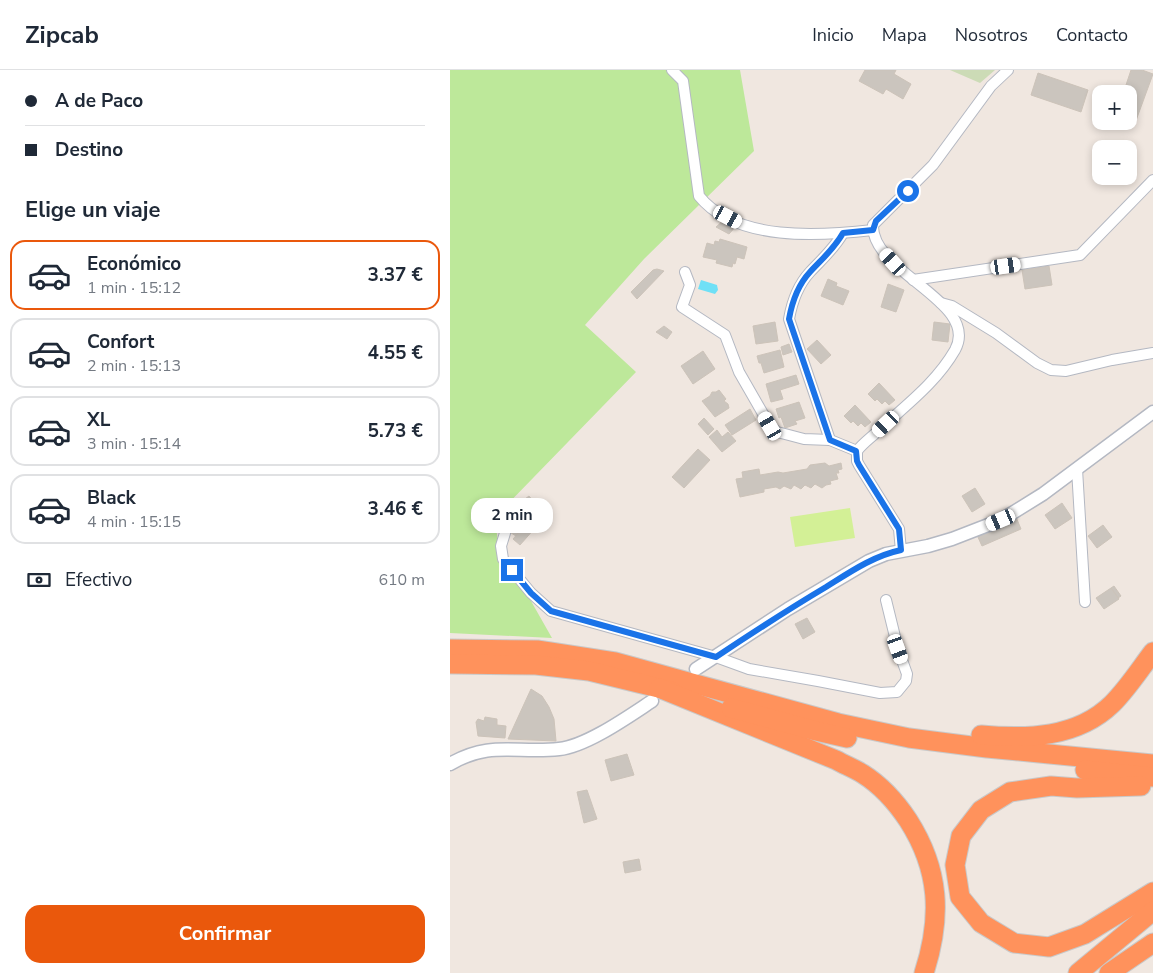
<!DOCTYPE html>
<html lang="es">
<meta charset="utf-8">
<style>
:root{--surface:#fff;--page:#f6f6f7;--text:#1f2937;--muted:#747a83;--line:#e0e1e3;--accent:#ea580c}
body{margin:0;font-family:"Nunito Sans",sans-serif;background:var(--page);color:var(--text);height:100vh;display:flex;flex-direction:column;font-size:19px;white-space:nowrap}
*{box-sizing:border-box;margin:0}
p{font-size:16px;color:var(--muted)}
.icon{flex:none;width:28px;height:28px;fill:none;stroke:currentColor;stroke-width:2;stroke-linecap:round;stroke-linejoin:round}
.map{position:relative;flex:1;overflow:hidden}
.side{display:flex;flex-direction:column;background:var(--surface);width:450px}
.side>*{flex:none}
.banner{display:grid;align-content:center;height:110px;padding:0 25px;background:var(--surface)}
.fabs{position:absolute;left:642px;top:15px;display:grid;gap:10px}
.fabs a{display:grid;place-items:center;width:45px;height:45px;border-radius:10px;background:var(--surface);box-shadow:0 2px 8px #0003;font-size:25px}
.end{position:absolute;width:22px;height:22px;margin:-11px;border:6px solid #1a73e8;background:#fff;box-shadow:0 0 0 2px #fff}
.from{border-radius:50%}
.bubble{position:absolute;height:35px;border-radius:15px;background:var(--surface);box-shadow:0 2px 8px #0003;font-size:16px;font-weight:700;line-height:35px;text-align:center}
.car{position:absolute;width:15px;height:30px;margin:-15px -8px;border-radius:6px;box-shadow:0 0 4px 1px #0007;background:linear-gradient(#fff 24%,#345 0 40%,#fff 0 76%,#345 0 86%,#fff 0)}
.banner b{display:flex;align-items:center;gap:18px;height:48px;font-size:19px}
.banner b+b{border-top:1px solid var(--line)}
.banner i{width:12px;height:12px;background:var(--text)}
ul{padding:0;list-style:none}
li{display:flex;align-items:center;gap:15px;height:70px;margin:0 10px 8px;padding:0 15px;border:2px solid var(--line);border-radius:15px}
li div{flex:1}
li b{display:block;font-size:19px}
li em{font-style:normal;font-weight:700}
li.active{border-color:var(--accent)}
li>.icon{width:45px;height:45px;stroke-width:1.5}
h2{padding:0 25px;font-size:22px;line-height:60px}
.pay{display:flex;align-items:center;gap:12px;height:55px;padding:0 25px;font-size:19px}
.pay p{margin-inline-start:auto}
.cta{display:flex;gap:10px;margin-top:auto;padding:10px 25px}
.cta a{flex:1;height:58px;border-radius:15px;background:var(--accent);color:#fff;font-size:20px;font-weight:700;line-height:58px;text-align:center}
header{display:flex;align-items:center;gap:30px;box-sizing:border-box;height:70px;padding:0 25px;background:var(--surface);border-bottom:1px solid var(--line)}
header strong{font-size:24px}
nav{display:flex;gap:28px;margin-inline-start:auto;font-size:18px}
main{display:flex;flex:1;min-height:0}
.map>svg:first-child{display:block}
</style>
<header>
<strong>Zipcab</strong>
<nav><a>Inicio</a><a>Mapa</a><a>Nosotros</a><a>Contacto</a></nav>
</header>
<main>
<section class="side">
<div class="banner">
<b><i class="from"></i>A de Paco</b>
<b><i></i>Destino</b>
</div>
<h2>Elige un viaje</h2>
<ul>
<li class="active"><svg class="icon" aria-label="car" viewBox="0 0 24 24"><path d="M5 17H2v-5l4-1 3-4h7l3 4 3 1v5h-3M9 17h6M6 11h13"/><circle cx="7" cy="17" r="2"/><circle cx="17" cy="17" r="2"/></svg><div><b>Económico</b><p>1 min · 15:12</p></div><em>3.37 €</em></li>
<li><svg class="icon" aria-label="car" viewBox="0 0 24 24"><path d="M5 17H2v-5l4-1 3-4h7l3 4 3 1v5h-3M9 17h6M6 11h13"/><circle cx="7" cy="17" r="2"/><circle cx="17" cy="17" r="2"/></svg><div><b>Confort</b><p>2 min · 15:13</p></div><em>4.55 €</em></li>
<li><svg class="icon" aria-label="car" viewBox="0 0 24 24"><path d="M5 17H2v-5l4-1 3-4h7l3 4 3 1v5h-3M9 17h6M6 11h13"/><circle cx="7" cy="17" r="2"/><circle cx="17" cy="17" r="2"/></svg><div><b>XL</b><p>3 min · 15:14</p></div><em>5.73 €</em></li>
<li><svg class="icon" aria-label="car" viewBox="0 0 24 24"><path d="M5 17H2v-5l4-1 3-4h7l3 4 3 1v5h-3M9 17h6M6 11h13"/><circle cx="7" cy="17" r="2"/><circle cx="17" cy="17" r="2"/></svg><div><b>Black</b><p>4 min · 15:15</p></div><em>3.46 €</em></li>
</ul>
<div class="pay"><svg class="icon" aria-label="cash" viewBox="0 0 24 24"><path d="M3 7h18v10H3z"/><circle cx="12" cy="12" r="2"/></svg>Efectivo<p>610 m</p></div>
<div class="cta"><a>Confirmar</a></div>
</section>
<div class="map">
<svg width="703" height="903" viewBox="0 0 703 903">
<rect width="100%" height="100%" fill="#f0e7e0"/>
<path fill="#bde89a" d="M0 0H290L304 81 194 189 135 255 186 302 45 447 50 491 77 524 102 568 0 563Z"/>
<path fill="#ccdbb6" d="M500 0H545L530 13Z"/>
<path fill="#d3f096" d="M400 438 405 468 345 477 340 447Z"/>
<path fill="#6fe0f6" d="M251 210 267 215 268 220 265 224 248 219Z"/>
<g fill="#cbc5be" stroke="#ccc3b9">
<path d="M415 0H446L444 4 461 14 453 29 436 19 433 24 409 11Z"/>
<path d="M681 0H692L703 4 684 56 672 51H679V24H673Z"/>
<path d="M588 3 638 20 631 42 581 25Z"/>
<path d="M274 150 286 156 279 164 266 157Z"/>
<path d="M270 169 297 177 294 189 287 187 285 194 283 193 282 197 266 193 267 190 253 187 257 173 264 175 265 171 269 172Z"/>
<path d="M599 196 602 215 575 219 572 200Z"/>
<path d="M207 199 214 201 187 229 181 222 203 200Z"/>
<path d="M378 209 387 213 386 216 399 221 393 235 371 226Z"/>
<path d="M438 214 454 220 446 242 431 237Z"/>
<path d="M325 252 328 271 306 274 303 256Z"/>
<path d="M484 252 500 254 498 272 482 270Z"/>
<path d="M214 256 222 262 217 269 206 262Z"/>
<path d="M367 270 381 285 371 294 357 279Z"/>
<path d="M339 274 342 282 333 285 331 277Z"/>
<path d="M330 280 334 297 314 303 311 293H309L307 286Z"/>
<path d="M253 281 265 299 243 314 231 296Z"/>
<path d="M346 305 349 314 330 320 333 329 321 332 316 314Z"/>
<path d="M429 313 445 330 439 335 435 331 432 334 427 329 425 331 418 324Z"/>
<path d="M269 320 276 329 274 331 278 334 279 338 265 347 252 331 260 326 262 322H266Z"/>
<path d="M349 332 355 348 345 351 347 354 335 358 331 347 329 348 326 339Z"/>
<path d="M405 335 421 352 415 357 411 353 408 356 403 351 401 353 394 346Z"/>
<path d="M300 339 306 350 282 365 275 355Z"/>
<path d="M254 348 264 359 258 365 248 354Z"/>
<path d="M267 360 272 367 278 362 286 371 272 382 259 367Z"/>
<path d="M248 379 260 390 234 418 222 407Z"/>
<path d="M375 393 379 396 391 393 392 399 388 400 389 403H386L388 409 380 411 381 414 376 415 372 418 365 414 361 418 355 415 351 419 344 415 341 419 334 416 330 419 326 417 314 419V422L290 427 286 409 293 408 292 402 309 399 310 405 328 402 333 403 357 399 360 395Z"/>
<path d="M525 418 535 434 522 442 512 426Z"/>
<path d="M79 426 93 443 86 449 71 432Z"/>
<path d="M612 433 622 448 605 459 595 445Z"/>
<path d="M67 443 72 447 70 449 76 454 66 466 53 458Z"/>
<path d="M566 447 571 459 532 476 527 465Z"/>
<path d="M78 452 85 458 70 475 63 469Z"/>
<path d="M653 455 662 467 647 478 638 466Z"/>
<path d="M664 516 671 526 668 528 661 518Z"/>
<path d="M661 518 669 529 654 539 646 528Z"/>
<path d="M357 548 365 562 353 569 345 554Z"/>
<path d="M81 619 92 626 99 637 104 649 106 671 58 669Z"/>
<path d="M35 647 47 649V655L56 656 55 668 28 666 26 652 28 649 34 651Z"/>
<path d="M177 684 184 705 161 711 155 690Z"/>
<path d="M137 720 147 749 134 753 127 722Z"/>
<path d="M189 789 191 800 175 803 173 792Z"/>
</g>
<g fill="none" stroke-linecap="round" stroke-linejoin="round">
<defs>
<g id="minor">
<path d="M222 0 233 11 249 126C286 172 370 166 423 160"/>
<path d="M235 202 240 215 232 237 275 265 289 302 320 356 327 362 335 364 354 369 380 370 407 381"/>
<path d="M463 210 630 185 703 110"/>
<path d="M491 233 502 236 546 263 587 293 601 300 616 301 662 290 703 283"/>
<path d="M380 370 339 249C342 232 347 216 360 202 372 189 384 179 393 163"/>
<path d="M627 399 635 532"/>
<path d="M55 463 51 476 53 489 81 523 101 541 266 587 299 599 368 611 430 623 447 622 456 611 457 604 448 579 436 530"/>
<path d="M451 481 449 459 409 395 407 391V381C413 373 422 367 429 360 456 335 486 313 505 280 531 232 421 203 423 155L483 95 541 16 558 0"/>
</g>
<g id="tertiary">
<path d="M246 599 338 539 419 491 436 484 478 476 502 469 551 450 593 424 703 342"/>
<path d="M0 694C41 670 67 684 109 679 137 676 179 646 202 631"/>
</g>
<g id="motorway">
<path d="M0 579 87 580 165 592 388 653 459 668 537 678 703 694"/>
<path d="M0 594 86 595 139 601 221 621"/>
<path d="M209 618 386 690C395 695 405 699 413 704 432 716 446 732 458 750 490 800 492 847 474 903"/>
<path d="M281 638 366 661 397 668"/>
<path d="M531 665C577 669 627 668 662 634 678 618 690 599 703 582"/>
<path d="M635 700 703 707"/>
<path d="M691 716 627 718 601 716 560 722 531 740 511 766 505 795 510 827 531 853 564 873 599 877 635 864 703 822"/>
<path d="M628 903 703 841"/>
<path d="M659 903 703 873"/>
</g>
</defs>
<use href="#minor" stroke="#b4b8c2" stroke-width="12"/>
<use href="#tertiary" stroke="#b4b8c2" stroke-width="15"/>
<use href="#motorway" stroke="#c9c9c9" stroke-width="21"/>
<use href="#minor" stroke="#fff" stroke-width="10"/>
<use href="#tertiary" stroke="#fff" stroke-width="12"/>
<use href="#motorway" stroke="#ff925c" stroke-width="19"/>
</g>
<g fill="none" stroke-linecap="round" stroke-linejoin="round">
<path stroke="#1a73e8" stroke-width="6" d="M62 500 81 523 101 541 266 587C302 563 339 539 376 517 400 502 423 486 451 480L449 459 409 395 407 391 406 381 380 370 339 249C342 232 347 216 360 202 372 189 384 179 393 163L423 160 426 151 458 121"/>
</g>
</svg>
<div class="fabs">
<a>+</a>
<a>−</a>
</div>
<i class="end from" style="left:458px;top:121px"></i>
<i class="end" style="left:62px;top:500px"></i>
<div class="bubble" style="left:21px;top:428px;width:82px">2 min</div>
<i class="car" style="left:278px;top:147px;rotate:118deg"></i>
<i class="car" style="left:443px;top:192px;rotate:318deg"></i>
<i class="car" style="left:556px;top:196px;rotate:82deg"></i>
<i class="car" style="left:436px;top:354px;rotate:227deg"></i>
<i class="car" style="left:320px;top:356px;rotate:330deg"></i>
<i class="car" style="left:551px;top:450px;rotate:247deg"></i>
<i class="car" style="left:448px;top:579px;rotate:160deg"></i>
</div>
</main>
